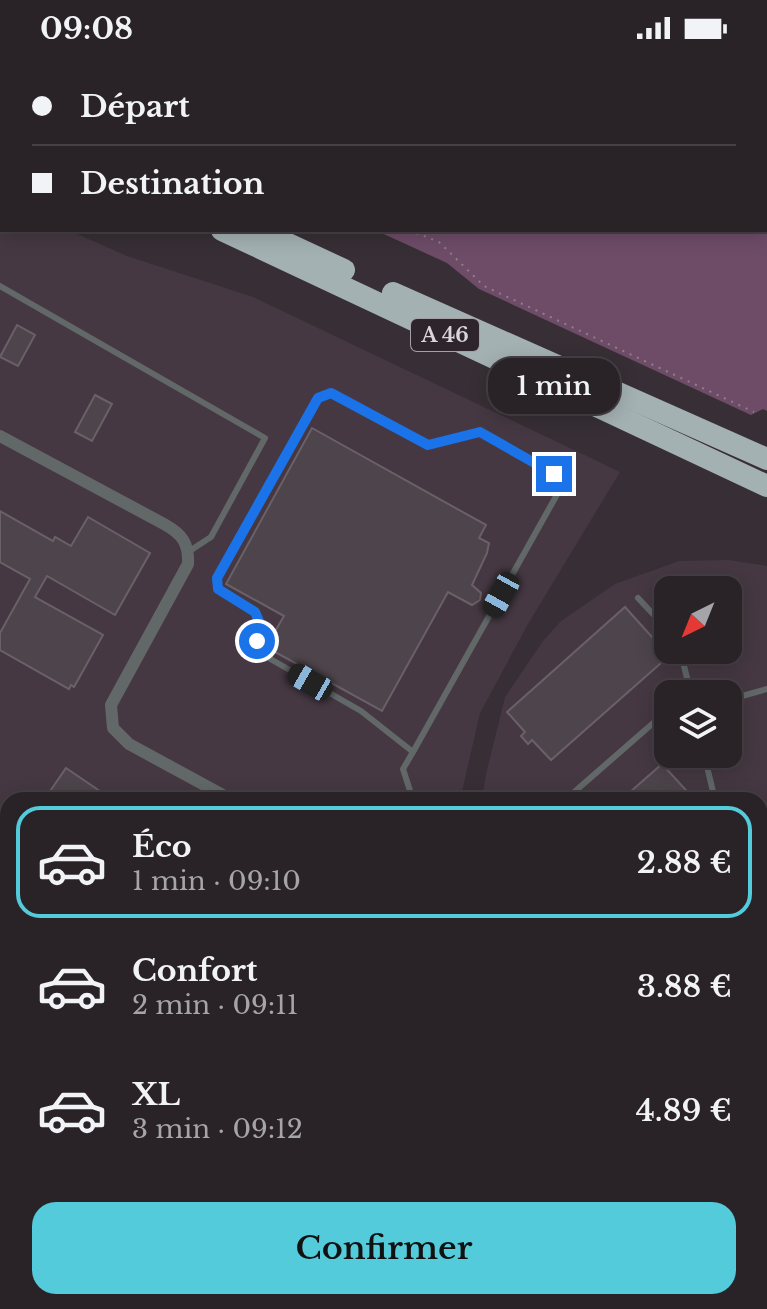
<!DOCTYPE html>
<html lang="fr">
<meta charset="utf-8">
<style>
:root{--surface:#292328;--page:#352f34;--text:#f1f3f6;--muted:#a5a4a8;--line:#454045;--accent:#53cbdb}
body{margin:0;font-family:"Libre Baskerville",serif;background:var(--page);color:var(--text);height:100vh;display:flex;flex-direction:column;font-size:30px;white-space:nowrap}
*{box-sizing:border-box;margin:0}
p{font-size:26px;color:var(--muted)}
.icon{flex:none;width:44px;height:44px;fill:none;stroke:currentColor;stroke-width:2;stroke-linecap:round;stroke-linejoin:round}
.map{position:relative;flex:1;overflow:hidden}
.drawer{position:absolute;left:0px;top:736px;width:768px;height:518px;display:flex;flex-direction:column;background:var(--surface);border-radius:24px 24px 0 0;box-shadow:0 4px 20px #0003,0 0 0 2px var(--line)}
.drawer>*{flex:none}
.guide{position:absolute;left:0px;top:0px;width:768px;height:176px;box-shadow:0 4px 20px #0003,0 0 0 2px var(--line);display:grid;align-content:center;height:176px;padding:0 32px;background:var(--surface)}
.needle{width:52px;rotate:223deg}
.fabs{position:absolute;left:654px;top:520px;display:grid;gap:16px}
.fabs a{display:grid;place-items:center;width:88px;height:88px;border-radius:16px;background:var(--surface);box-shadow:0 4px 20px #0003,0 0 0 2px var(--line);font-size:40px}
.end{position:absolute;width:36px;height:36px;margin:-18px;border:10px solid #1a73e8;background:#fff;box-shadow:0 0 0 4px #fff}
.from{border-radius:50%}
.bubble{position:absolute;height:56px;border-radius:24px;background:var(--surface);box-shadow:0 4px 20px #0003,0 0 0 2px var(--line);font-size:26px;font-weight:600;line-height:56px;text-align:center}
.car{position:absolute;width:24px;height:48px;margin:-24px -12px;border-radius:10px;box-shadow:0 0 6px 2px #0007;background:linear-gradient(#222 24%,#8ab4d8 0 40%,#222 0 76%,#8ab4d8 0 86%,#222 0)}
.guide b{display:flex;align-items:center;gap:28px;height:76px;font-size:30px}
.guide b+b{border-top:2px solid var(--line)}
.guide i{width:20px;height:20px;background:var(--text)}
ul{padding:14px 0 0;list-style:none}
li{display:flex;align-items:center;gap:24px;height:112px;margin:0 16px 12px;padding:0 16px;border:4px solid transparent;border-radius:24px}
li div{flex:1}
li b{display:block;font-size:30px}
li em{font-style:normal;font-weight:600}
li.on{border-color:var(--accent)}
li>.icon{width:72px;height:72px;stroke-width:1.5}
.primary-button{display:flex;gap:16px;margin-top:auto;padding:16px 32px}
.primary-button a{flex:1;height:92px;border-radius:24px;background:var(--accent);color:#111;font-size:32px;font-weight:600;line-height:92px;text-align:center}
.status{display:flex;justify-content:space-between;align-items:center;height:56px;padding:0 40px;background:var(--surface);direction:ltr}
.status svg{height:22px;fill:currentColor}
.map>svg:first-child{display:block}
</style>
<div class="status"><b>09:08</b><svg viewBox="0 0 49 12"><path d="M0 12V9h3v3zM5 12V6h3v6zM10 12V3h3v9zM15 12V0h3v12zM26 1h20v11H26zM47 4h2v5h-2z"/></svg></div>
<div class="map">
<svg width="767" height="1253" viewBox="0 0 767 1253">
<rect width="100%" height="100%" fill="#372f35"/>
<g fill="#453842" fill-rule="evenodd">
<path d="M0 144 2 174H68L127 200 253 241 620 416 528 568 480 657 460 744H8V942L0 937Z"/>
<path d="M729 504 767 510V1253H425L422 1246H760V744H482L486 718 505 641 543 585 561 565 615 528 679 505ZM668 534H728V594H668ZM668 638H728V698H668Z"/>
</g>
<path fill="#6e4c68" d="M524 0H767V355L763 353 751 359 479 233 447 207 375 174H766V2H522Z"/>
<g fill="#4d454b" stroke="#6a6168" stroke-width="2">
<path d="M17 269 35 279 18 310 0 301Z"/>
<path d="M95 339 112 348 92 385 75 376Z"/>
<path d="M312 372 486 469 479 482 489 487 487 497 472 529 481 537 480 544 472 549 448 536 382 655 266 591 284 560 226 528Z"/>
<path d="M0 455 53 485 55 481 71 490 88 461 150 497 115 559 47 520 35 541 103 579 74 631 71 629 69 633 0 594V577L30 523 0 506Z"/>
<path d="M625 551 669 600 551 704 532 684 528 688 521 680 525 676 507 656Z"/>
<path d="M662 708 695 744H621Z"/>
<path d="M66 712 113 744H44Z"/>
<path d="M8 796V896L0 891V808Z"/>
</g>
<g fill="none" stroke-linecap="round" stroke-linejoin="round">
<g stroke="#898387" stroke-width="2" stroke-dasharray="2 6" stroke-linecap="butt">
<path d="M89 0 92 2"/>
<path d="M409 174 439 186 484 230 754 356"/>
<path d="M0 1169 8 1176"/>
<path d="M87 1246 94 1253"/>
</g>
<g stroke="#626868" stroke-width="6">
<path d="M0 230 265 382 211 481 188 496"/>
<path d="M638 542 668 574"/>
<path d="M680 594 691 638"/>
<path d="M728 644 767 633"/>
<path d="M413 696 361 655 260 597 257 585 262 572 255 556 218 533 217 522 318 342 331 337 428 389 480 376 554 418 559 435 413 696 403 713 413 744"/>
<path d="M704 698 715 744"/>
<path d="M565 744 659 662 668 659"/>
<path d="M760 943 767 972"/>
<path d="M760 1176 767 1170"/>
<path d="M442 1253 445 1246"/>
<path d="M674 1253 682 1246"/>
</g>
<g stroke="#626868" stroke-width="12">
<path d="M0 380 164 468C182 478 189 487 188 508L111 649 113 672 129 688 232 744"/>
<path d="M0 950 8 955"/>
<path d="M350 1246 376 1253 377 1246"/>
<path d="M12 1253 18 1246"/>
<path d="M271 1253 277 1246"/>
</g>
<g stroke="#a4b1b3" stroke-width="22">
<path d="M0 53 2 54"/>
<path d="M0 70 2 71"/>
<path d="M222 174 767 430"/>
<path d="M258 174 344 214"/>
<path d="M393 237 767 403"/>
</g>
</g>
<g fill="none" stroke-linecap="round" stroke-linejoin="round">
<path stroke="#1a73e8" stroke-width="10" d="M257 585 262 572 255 556 218 533 217 522 318 342 331 337 428 389 480 376 554 418"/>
</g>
<g text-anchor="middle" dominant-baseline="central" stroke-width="8" stroke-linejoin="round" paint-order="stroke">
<rect fill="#2d252b" stroke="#a5a0a4" stroke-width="2" x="411" y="263" width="68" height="32" rx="6"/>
<g font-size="20" font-weight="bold" fill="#d9d5d8">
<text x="445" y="279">A 46</text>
</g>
</g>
</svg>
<div class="fabs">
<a><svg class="needle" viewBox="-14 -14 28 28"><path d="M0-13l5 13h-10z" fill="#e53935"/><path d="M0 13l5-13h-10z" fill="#a5a4a8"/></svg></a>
<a><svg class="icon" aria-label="layers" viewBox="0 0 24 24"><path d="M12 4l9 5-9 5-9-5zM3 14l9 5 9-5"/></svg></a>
</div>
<i class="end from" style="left:257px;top:585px"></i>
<i class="end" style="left:554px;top:418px"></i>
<div class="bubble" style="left:488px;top:302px;width:132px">1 min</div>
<i class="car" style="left:501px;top:539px;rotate:209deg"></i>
<i class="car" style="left:310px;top:626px;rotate:300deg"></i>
<div class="guide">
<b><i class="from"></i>Départ</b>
<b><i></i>Destination</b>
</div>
<section class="drawer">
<ul>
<li class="on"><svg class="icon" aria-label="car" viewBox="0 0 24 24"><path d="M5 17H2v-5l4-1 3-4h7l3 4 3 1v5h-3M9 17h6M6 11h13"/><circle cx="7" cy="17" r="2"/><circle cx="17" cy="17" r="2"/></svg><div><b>Éco</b><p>1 min · 09:10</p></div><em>2.88 €</em></li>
<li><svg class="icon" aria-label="car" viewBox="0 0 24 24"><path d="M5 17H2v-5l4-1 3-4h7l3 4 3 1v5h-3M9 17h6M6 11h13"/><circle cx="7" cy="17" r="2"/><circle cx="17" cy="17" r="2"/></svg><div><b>Confort</b><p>2 min · 09:11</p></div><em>3.88 €</em></li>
<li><svg class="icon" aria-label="car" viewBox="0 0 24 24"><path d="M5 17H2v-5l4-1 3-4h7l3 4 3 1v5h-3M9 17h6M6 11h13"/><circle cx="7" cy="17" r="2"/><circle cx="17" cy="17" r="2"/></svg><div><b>XL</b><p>3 min · 09:12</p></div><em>4.89 €</em></li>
</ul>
<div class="primary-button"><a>Confirmer</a></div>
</section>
</div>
